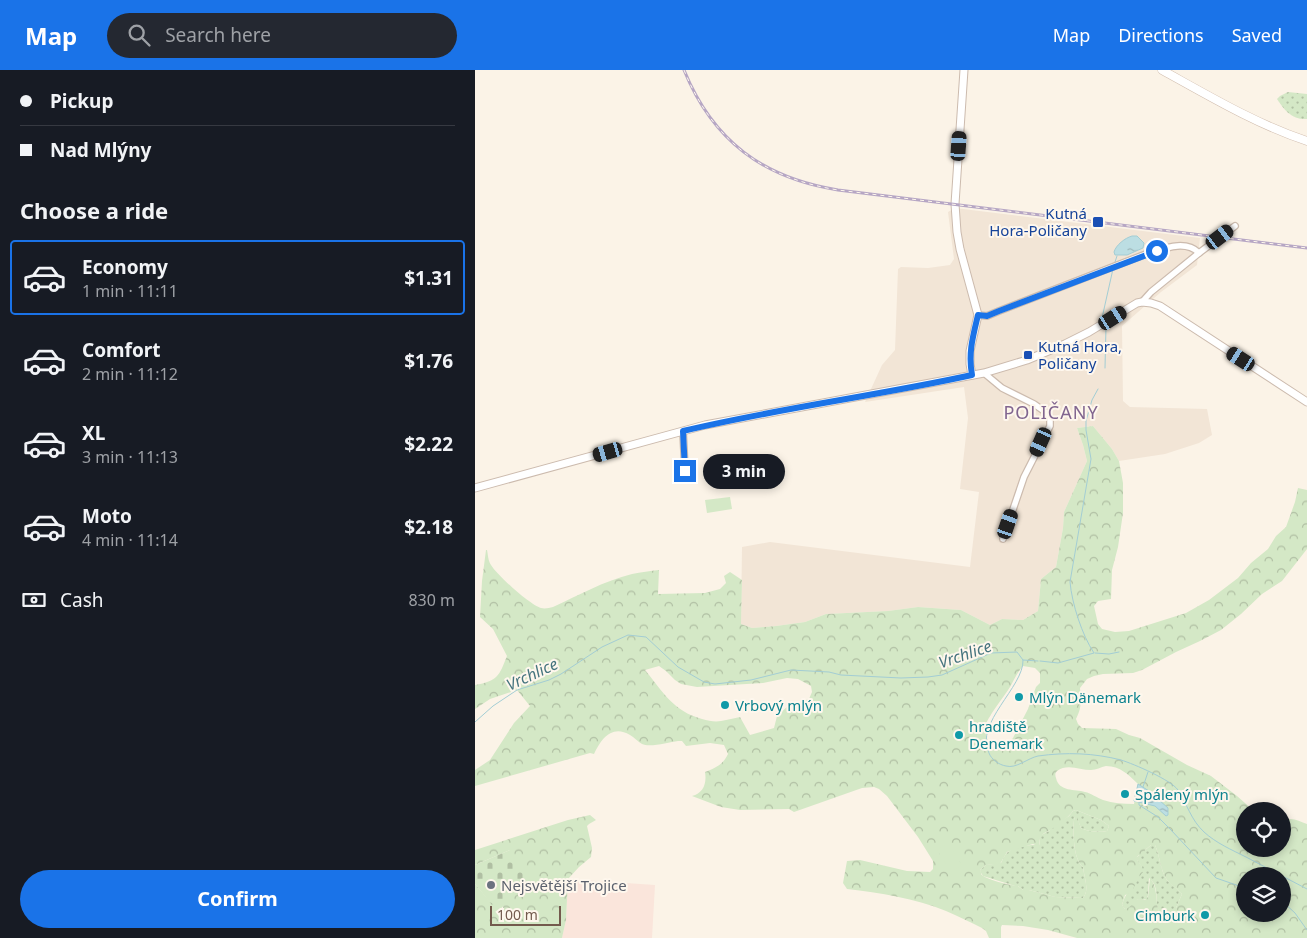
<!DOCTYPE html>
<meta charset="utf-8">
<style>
:root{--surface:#171b24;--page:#242831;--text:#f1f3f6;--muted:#9ea1a6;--line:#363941;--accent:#1a73e8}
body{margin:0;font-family:"Noto Sans",sans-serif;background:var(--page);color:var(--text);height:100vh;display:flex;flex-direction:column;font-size:19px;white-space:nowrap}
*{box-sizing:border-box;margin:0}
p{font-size:16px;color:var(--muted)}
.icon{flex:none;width:28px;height:28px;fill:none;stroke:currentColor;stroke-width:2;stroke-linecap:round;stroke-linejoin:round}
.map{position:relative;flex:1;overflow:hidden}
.panel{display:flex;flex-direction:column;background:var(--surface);width:475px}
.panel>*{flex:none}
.banner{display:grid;align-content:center;height:110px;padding:0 20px;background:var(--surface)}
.fabs{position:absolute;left:761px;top:732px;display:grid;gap:10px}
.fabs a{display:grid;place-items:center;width:55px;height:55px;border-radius:50%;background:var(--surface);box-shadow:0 2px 8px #0003;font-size:25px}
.scale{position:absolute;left:15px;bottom:12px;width:71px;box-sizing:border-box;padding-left:5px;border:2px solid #735a4d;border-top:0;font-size:14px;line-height:18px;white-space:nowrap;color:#735a4d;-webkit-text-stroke:4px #fef7ed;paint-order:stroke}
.end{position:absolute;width:22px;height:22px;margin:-11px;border:6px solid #1a73e8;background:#fff;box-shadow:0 0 0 2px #fff}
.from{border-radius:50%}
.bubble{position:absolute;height:35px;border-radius:18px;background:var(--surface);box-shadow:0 2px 8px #0003;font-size:16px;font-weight:700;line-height:35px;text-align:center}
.car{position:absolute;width:15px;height:30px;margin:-15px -8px;border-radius:6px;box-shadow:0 0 4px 1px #0007;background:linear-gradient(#222 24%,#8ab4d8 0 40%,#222 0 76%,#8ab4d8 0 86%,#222 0)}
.banner b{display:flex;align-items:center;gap:18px;height:48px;font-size:19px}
.banner b+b{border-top:1px solid var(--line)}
.banner i{width:12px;height:12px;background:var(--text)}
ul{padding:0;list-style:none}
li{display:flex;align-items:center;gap:15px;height:75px;margin:0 10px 8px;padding:0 10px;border:2px solid transparent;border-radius:5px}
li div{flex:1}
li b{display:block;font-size:19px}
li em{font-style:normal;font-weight:700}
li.selected{border-color:var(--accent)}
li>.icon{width:45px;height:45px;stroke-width:1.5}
h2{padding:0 20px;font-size:22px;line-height:60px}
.pay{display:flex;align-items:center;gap:12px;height:55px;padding:0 20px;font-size:19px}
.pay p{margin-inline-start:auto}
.primary-button{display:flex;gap:10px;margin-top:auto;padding:10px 20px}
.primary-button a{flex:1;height:58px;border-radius:30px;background:var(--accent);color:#fff;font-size:20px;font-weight:700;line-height:58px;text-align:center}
header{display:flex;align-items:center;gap:30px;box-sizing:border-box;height:70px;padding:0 25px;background:var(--accent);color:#fff}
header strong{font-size:24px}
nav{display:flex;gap:28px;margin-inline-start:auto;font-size:18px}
.search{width:350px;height:45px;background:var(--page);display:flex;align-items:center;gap:12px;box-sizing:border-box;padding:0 18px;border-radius:28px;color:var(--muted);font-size:19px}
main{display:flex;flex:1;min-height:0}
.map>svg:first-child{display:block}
</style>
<header>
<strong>Map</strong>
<div class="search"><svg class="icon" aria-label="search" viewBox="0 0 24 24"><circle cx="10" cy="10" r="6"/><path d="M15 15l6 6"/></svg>Search here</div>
<nav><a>Map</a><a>Directions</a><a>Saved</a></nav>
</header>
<main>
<section class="panel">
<div class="banner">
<b><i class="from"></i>Pickup</b>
<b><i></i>Nad Mlýny</b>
</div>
<h2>Choose a ride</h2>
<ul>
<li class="selected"><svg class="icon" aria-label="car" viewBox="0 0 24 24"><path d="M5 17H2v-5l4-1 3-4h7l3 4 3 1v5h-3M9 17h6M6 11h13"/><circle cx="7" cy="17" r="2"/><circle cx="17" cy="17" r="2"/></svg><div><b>Economy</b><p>1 min · 11:11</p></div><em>$1.31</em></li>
<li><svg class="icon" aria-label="car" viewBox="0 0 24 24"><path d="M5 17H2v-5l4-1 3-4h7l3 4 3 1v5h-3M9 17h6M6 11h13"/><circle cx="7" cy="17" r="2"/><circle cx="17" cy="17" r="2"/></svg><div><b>Comfort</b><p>2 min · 11:12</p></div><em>$1.76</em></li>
<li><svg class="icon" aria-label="car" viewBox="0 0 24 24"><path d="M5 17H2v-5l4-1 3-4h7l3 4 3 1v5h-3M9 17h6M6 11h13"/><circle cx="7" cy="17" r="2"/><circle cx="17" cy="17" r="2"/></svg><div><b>XL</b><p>3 min · 11:13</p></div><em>$2.22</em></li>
<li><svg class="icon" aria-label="car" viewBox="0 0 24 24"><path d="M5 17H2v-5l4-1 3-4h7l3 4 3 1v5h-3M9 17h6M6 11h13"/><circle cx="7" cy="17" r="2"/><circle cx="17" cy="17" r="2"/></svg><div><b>Moto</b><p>4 min · 11:14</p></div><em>$2.18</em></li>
</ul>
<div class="pay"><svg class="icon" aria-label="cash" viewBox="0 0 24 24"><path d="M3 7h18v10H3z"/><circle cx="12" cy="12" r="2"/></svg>Cash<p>830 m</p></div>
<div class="primary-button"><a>Confirm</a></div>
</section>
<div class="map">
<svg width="832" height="868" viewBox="0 0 832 868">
<defs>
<pattern id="grass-dots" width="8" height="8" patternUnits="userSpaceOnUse" patternTransform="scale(1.25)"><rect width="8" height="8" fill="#d4e8c6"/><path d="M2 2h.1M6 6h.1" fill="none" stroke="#b0bfa3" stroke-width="1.8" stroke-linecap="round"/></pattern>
<pattern id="forest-crowns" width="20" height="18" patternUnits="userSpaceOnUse" patternTransform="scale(1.25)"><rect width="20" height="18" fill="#d4e8c6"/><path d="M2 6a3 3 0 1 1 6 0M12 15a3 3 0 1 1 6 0" fill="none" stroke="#b0bfa3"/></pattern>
<pattern id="cemetery-stones" width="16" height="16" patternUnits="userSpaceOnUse" patternTransform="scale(1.25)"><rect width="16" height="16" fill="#d4e8c6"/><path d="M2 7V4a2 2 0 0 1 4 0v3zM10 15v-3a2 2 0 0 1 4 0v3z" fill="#b0bfa3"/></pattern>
<pattern id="water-ripples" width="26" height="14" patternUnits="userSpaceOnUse" patternTransform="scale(1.25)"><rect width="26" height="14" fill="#bcdee3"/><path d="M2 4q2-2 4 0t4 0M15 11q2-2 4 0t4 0" fill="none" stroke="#9db7ba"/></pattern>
</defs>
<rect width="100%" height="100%" fill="#fbf3e7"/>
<path fill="#f2e5d6" d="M480 138 725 168 722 195 686 222 647 256 648 331 655 337 732 339 737 365 724 373 690 384 644 391 637 379 618 356 602 358 608 375 612 391 589 442 588 458 581 497 566 509 563 541 548 550 527 549 515 555 486 540 443 537 413 541 351 544 330 552 301 556 277 558 266 554 267 477 295 472 495 497 504 422 485 419 493 348 489 317 390 332 407 295 420 280 423 199 426 197 453 198 475 195 479 189 473 142Z"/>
<path fill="#fae5db" d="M93 809 180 815 177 868H87L91 850Z"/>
<g fill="url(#grass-dots)">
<path d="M813 22 832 24V49C817 50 809 40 802 29L805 26Z"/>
<path d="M601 740 626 750 634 756 632 761C626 763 611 761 606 758L602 748 600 747 599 750C598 762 598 789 608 797 609 807 615 820 608 828L580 827 554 820H548L543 816H540L508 806 506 803 505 800 511 795 526 793C528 789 530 784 533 782 539 777 557 774 565 775L564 768 566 765 574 761 582 754 594 746 598 741Z"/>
<path d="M676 775H680C685 786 685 800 692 810 697 816 703 818 707 824L701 838V841L697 848 694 849C673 843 689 819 674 808L673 825 672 829 667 830 663 829C658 832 657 839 650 839L647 835C650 821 664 811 667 797L663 792 661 788Z"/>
</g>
<g fill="url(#forest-crowns)" fill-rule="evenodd">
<path d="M618 356 637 379 644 391 648 413V443L643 477 637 500 636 529 623 531 619 536 623 554 627 559 640 562 654 561 711 543 734 530 763 508 776 493 793 479 801 466 811 457 820 432 823 418 832 420V479L807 511 787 524 766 544 746 560 725 571 701 582 667 600 658 603 628 604 619 606 612 609 605 618C606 631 607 637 601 649L603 654 607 658 641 659 654 665 665 668 712 695 736 706 762 726 779 741H770V779H808V751C816 746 824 751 832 754V868H602L573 860 548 856 527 855 526 857V868H514L511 861 507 858C495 852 483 846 471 841 440 828 405 823 372 819L368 813 372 791 385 790 432 801 455 802 458 799V791L443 767 412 726 404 719 399 717 387 718 319 742 314 739 265 740 246 737 217 726C228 723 232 714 230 702 240 698 248 695 253 684L249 675 235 673 211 676 207 671H203C194 672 175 678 167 674 163 672 159 667 155 665 137 654 126 669 119 684L115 683 0 716V700L15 690 39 653 55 636 42 620 15 629 0 639V615C23 611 24 606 32 586L18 559 5 547 7 511 11 480H12C13 484 13 491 16 495 22 505 55 535 66 538 70 539 74 538 78 537 104 525 129 511 157 504 166 502 175 501 184 500L183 524 230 523 245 519 251 513 249 506 255 502 267 510 266 554 277 558 301 556 330 552 351 544 413 541 443 537 486 540 515 555 527 549 548 550 563 541 566 509 581 497 588 458 589 442 612 391 608 375 602 358ZM184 596 191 601 200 610 206 614 222 617 288 613 312 608 323 609 336 616 337 622 334 629 313 636 302 646 299 658 275 665 265 647C259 648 253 650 246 651 240 652 234 651 227 649 198 641 188 622 170 600ZM548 596 560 598 565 603V613L561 617 553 639 538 668 528 680C513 679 513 671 509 658 515 643 526 631 535 617 539 610 542 603 548 596ZM631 696C645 696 654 705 663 714L659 734C648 734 638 733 628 730 622 728 616 723 610 722 600 719 584 722 581 708 580 705 580 703 582 701 592 693 605 700 616 700 621 700 626 697 631 696ZM601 740 626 750 634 756 632 761C626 763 611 761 606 758L602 747H600L599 750C598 762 598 789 608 797 609 807 615 820 608 828L580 827 554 820H548L543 816C537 816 509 809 506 804 506 803 506 801 505 800L511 795 525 794 532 782 538 780 558 774 565 777C565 773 563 769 566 766 569 762 573 762 577 759 584 754 593 748 598 741ZM676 775H680C685 786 685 800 692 810 696 816 703 818 707 824L701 838V841L697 848 694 849C675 844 687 822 675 808L673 827 670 830C668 830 665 829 663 829 657 830 657 838 650 839L647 835 650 825 656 823 664 807 668 802C669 795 661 793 662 787L664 785 669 786 670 780ZM770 806H808V844H770Z"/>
<path d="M115 745 121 750 114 754 112 756 117 778 116 787 104 797 93 809 91 850 87 868H0V814L17 834 35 780 0 795V780L93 750Z"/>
</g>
<path fill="url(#cemetery-stones)" d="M35 780 57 818 17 835 0 814V795Z"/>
<g fill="#d4e8c6">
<path d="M255 427 257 439 232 443 230 430Z"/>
<path d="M473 773 487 795 476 802 462 780Z"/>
</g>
<g fill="url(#water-ripples)" stroke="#a3cdd4">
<path d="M657 166H662L669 173 668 178 652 185H640L639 182C641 175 650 168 657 166Z"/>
<path d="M663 714 674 721 693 738V745L691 746 680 736 659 731Z"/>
</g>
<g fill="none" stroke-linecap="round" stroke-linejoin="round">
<g stroke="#a3cdd4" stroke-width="1">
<path d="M639 195 642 186"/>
<path d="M627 248 638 199"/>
<path d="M630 298 631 257"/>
<path d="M620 583 634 584 644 582"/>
<path d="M548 590 563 591"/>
<path d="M565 591 583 593 619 583C607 565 597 534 595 512L616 389 611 360V351L617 330 623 319"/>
<path d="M0 652 18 636 42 620 74 610 86 604 127 577 153 565 171 567 203 597 229 612 240 614 276 610 316 600 354 602 366 605 426 608 453 607 467 605 516 583 542 582 548 590C549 617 499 653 514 683 516 689 524 695 531 696 541 699 553 688 563 686 591 682 619 683 646 690 659 694 696 710 703 720 712 734 716 750 729 762 741 773 757 780 771 787 791 798 812 808 832 819"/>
<path d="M668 717 673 702"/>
<path d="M664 733V735L683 747 696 760 741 808 770 818"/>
<path d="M808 832 820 843 832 860"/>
</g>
<defs>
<g id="minor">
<path d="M724 183 760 156"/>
<path d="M503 245 512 246 524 241 671 184C688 179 710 169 724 183L676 222 667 232"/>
<path d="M509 303 527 318 559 334 569 341 575 347V356L549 407 528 469"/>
<path d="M208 361 210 401"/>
</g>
<g id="tertiary">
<path d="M489 0 480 134 482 162 485 179 503 245 495 281V294L497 305"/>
<path d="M0 418 230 355 509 303 552 290 590 274 614 262 662 233 667 232 676 233 685 236 832 332"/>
</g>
<path id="secondary" d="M687 0C734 26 781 54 832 71"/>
</defs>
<use href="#minor" stroke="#ccbbae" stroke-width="8"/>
<use href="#tertiary" stroke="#ccbbae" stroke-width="9"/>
<use href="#secondary" stroke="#d1bdae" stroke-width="9"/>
<use href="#minor" stroke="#fff" stroke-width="5.5"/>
<use href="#tertiary" stroke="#fff" stroke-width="7"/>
<use href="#secondary" stroke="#fff" stroke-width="8"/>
<defs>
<path id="rail" d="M209 0C238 71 288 108 363 120L832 178"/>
</defs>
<use href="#rail" stroke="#b6a6c4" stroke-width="3"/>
<use href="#rail" stroke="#fef7ed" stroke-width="1" stroke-dasharray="4" stroke-linecap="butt"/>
</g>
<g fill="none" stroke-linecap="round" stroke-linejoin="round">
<path stroke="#1a73e8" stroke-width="6" d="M210 401 208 361C304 338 401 326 497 305 493 283 498 266 503 245L512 246 524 241 682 181"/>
</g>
<g fill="#1a4fb4" stroke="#fef7ed" stroke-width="2">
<rect x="617" y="146" width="12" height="12" rx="2.5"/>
<rect x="548" y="280" width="10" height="10" rx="2.5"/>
</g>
<g fill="#0f9aa8" stroke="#fef7ed" stroke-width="2">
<circle cx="544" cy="627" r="5"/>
<circle cx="250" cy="635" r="5"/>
<circle cx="484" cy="665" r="5"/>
<circle cx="650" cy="724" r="5"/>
<circle cx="730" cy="845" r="5"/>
</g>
<circle fill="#6b7280" stroke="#fef7ed" stroke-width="2" cx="16" cy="815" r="5"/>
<g text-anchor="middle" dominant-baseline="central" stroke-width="4" stroke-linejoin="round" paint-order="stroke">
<g font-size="15" fill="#164399" stroke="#fef7ed" text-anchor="end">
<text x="612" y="143">Kutná<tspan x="612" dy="17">Hora-Poličany</tspan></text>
<text x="563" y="276" text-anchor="start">Kutná Hora,<tspan x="563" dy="17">Poličany</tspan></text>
</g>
<g font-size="15" fill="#0d838f" stroke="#fef7ed" text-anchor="start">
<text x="554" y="627">Mlýn Dänemark</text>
<text x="260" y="635">Vrbový mlýn</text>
<text x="494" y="656">hradiště<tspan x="494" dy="17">Denemark</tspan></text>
<text x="660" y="724">Spálený mlýn</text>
<text x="720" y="845" text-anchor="end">Cimburk</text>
</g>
<g font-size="15" fill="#5b616d" stroke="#fef7ed" text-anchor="start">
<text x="26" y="815">Nejsvětější Trojice</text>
</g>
<g font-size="16" font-style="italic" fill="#45747e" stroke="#fef7ed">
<text transform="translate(490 584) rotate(-19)">Vrchlice</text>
<text transform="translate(57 604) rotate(-25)">Vrchlice</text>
</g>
<g font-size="18" letter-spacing="1" fill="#81658f" stroke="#fef7ed">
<text x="576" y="342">POLIČANY</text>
</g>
</g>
</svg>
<div class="fabs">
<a><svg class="icon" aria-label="locate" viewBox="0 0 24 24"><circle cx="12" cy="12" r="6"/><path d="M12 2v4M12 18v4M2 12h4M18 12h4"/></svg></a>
<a><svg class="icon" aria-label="layers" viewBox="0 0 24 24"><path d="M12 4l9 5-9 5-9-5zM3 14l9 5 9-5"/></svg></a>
</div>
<div class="scale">100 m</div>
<i class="end from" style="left:682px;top:181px"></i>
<i class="end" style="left:210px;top:401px"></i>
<div class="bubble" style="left:228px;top:384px;width:82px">3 min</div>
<i class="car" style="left:484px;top:76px;rotate:4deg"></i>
<i class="car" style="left:745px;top:167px;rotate:53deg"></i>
<i class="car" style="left:638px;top:248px;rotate:58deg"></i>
<i class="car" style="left:766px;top:289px;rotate:303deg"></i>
<i class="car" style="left:566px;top:372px;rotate:204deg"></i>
<i class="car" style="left:133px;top:382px;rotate:254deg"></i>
<i class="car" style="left:533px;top:454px;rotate:19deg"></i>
</div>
</main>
